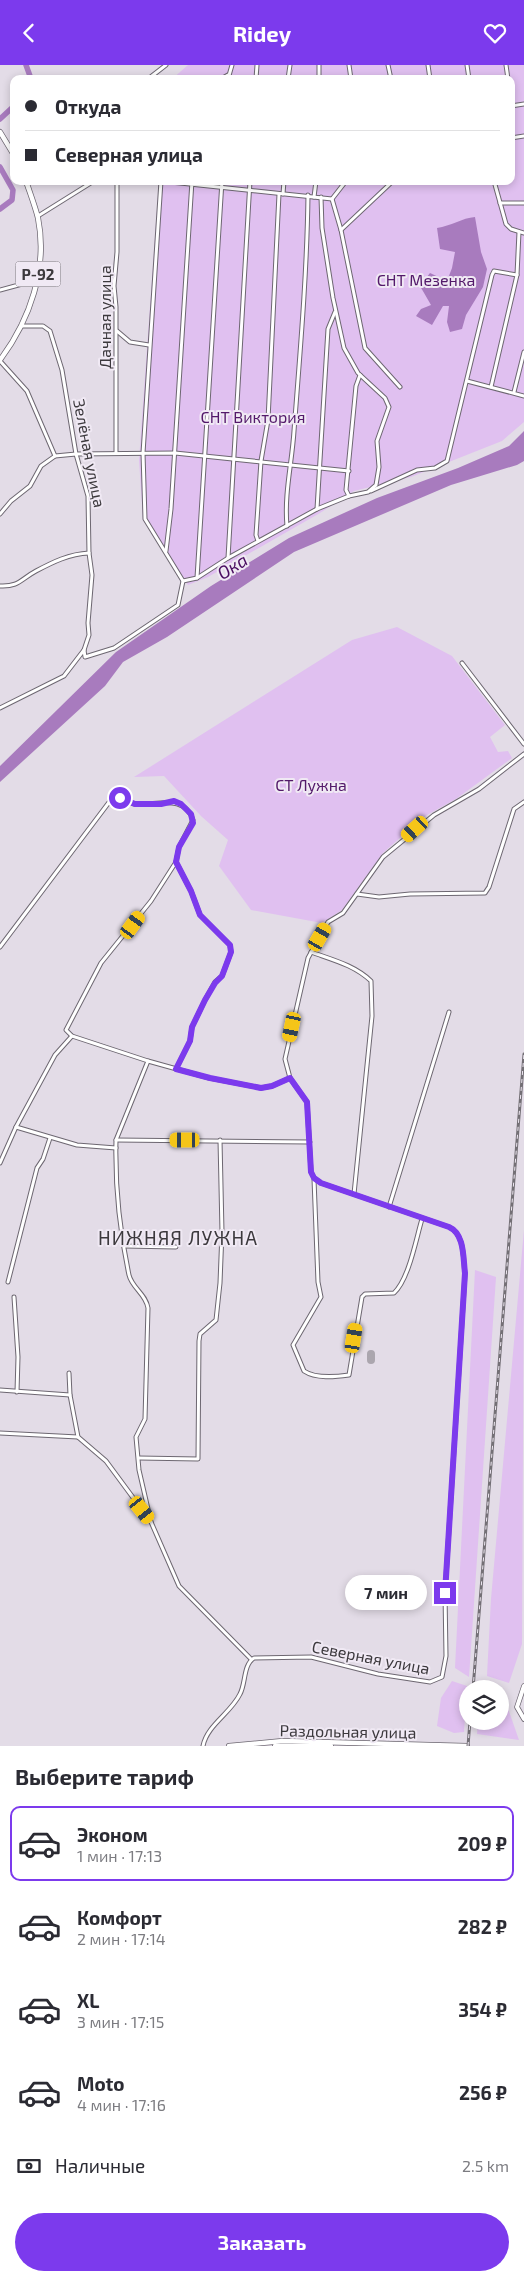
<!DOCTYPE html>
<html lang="ru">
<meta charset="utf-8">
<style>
:root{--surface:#fff;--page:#f2f2f3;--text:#2b2b33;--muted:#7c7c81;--line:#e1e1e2;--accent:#7c3aed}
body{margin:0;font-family:"Exo 2",sans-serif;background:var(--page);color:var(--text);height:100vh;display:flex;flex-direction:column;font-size:19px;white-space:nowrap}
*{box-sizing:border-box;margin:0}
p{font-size:16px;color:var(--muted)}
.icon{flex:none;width:28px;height:28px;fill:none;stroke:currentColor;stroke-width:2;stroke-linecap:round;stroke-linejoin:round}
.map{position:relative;height:1681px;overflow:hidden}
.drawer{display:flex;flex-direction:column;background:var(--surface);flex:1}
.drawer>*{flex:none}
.hud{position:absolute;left:10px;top:10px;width:505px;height:110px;border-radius:10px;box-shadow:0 2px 8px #0003;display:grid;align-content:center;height:110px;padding:0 15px;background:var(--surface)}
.buttons{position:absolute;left:459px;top:1615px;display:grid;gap:10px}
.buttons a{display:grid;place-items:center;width:50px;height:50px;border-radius:50%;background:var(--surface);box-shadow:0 2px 8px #0003;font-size:25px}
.end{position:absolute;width:22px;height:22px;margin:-11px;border:6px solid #7c3aed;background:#fff;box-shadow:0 0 0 2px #fff}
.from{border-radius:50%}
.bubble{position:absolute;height:35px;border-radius:18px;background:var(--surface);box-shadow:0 2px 8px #0003;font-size:16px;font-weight:700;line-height:35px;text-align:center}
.car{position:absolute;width:15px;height:30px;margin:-15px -8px;border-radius:6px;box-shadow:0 0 4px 1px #0007;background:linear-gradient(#f5c518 24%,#345 0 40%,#f5c518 0 76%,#345 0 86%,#f5c518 0)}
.hud b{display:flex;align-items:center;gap:18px;height:48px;font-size:19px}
.hud b+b{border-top:1px solid var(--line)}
.hud i{width:12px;height:12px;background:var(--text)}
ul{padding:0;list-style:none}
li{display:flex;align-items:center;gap:15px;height:75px;margin:0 10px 8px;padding:0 5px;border:2px solid transparent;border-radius:10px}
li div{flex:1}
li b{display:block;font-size:19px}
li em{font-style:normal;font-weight:700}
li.on{border-color:var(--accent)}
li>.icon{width:45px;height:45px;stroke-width:1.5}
h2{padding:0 15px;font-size:22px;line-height:60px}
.pay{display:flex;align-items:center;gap:12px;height:55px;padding:0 15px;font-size:19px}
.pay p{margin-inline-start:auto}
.action{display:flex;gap:10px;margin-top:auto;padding:10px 15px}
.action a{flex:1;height:58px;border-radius:30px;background:var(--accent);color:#fff;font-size:20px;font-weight:700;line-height:58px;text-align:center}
header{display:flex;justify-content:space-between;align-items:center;height:65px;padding:0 15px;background:var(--accent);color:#fff;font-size:22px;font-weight:700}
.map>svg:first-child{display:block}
</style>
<header><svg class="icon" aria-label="back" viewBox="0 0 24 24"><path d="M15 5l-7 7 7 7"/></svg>Ridey<svg class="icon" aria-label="heart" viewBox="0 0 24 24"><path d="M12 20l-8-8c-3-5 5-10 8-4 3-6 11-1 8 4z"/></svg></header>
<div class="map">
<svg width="524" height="1681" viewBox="0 0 524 1681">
<rect width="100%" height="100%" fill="#e3dce7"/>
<g fill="#e0c0f0">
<path d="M188 0H524V357L502 376 411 412 354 426 320 448 208 512 188 520 143 455 139 395 159 116H511V14H172Z"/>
<path d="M397 562 452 591 505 660 490 672 498 687 508 686 512 693 456 734 427 750 410 764 383 788 342 845 322 858 251 845 219 801 228 775 201 751 164 711 134 712 352 575Z"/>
<path d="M524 1165 522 1579 509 1618 487 1611 491 1534Z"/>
<path d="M475 1205 496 1212 469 1612 455 1603Z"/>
<path d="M452 1616 467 1621 464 1667 454 1668 437 1661 441 1633Z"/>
<path d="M500 1633 505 1635 519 1675 477 1669 478 1656H500Z"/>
</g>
<g fill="#a87bbe">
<path d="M475 152 481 187 487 204 483 222 466 250 462 264 450 267 447 257 449 241H443L432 260 416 251 421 244 431 240 420 221 430 208 447 216 452 203 455 187 440 184 437 163C451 161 462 153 475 152Z"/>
<path d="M524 366V396L517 400 451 420 294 487 167 572 123 597 105 621 0 717V701L116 587 211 521 289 473 377 433 458 403 509 381Z"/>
</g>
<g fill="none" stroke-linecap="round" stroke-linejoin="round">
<g stroke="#a87bbe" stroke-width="5.5">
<path d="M26 0 30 11 28 14"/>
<path d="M0 54 14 41"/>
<path d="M0 102 13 125 12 135 0 144"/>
</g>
<path stroke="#aba6ae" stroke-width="8" d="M371 1295V1289"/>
<defs>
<g id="minor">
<path d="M349 0 351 14"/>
<path d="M388 0 391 14"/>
<path d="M428 0 430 14"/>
<path d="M467 0 469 14"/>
<path d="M506 0 508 14"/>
<path d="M148 14 166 0"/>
<path d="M221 14 228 10"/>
<path d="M228 14 232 0"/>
<path d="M256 14 257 0"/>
<path d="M288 14 290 0"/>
<path d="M319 14V0"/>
<path d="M511 34 512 41"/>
<path d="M511 41 524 39"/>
<path d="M511 73 524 71"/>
<path d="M161 116 332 134 346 116"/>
<path d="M494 116 506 159 511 164 524 168"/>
<path d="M283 129 284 116"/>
<path d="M314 132 316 116"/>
<path d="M321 132 322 163 333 233 344 283 358 308 385 333 389 342 377 376 379 402 376 420 368 427 349 431"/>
<path d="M332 134 341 165 365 283 400 322"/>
<path d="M500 138H524"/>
<path d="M38 151 94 116"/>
<path d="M341 165 393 116"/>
<path d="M0 225 37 215"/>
<path d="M21 261H43L50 266 62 305 76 389 88 431 89 488 92 510 88 558 89 570 84 585 85 592 114 583 178 540 183 516 145 454 143 388 161 116"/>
<path d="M117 266 130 277 149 280"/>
<path d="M0 296 27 326 55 391"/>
<path d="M467 316 524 331"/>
<path d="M491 322 517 210 519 167"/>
<path d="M514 327 524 287"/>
<path d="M116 388V242L114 221 117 187V116"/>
<path d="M371 426 417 405 435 403 447 396 492 210 494 206 517 210"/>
<path d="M317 444 328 264 335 247"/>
<path d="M0 449 11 436 30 421 41 401 55 391 76 389 175 388 349 406"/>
<path d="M287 461C284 429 292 398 294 366 300 288 307 209 308 130"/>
<path d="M258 476 256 470 261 396 268 355 279 129"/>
<path d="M166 486 171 444 192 116"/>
<path d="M228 493 250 116"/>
<path d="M197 513 222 116"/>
<path d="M183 516 197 513 228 493 317 444 349 431 346 425 356 321 360 310"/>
<path d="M0 521C19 522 21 514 36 506 53 497 69 489 89 488"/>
<path d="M462 598 524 679"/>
<path d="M0 643 64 611 84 585"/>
<path d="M357 829 379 832 410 829 485 828 489 822 514 744 524 737"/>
<path d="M0 882 110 736 120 733C125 735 129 738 134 739 156 741 184 728 193 755L179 782 176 797 151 836 101 898 66 965 72 971 148 996 209 1013 261 1023 272 1021 290 1013"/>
<path d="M311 887C333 895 354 900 371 916L372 951 354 1129"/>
<path d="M148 996 116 1075C115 1118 120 1168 129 1210 132 1223 146 1229 148 1243L145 1354 136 1372 139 1405 151 1457"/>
<path d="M176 1004 190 976 192 962 205 935 215 917 222 911 231 887 230 880 200 850 191 826 176 797"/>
<path d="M16 1062 77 1080 116 1083"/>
<path d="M116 1075 310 1077"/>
<path d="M0 1098 16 1062 55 990 72 971"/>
<path d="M314 1114 318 1217 321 1232 293 1280 304 1306C316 1314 335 1312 349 1310L362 1232 365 1229 394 1228C409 1214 416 1174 422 1154"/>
<path d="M389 1142 449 947"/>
<path d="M125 1181 176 1182"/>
<path d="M8 1217 37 1103 43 1094 50 1073"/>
<path d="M14 1232 18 1292 17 1327"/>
<path d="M69 1308 70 1330 78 1372 106 1396 151 1457 179 1521 251 1594"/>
<path d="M0 1325 70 1330"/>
<path d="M0 1368 78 1372"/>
<path d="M139 1393 198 1394 199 1276 200 1269 216 1255 220 1218 222 1167 220 1075"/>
<path d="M203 1681C207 1660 231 1648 240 1629 246 1618 243 1600 254 1593L311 1592 378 1609 430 1617 442 1612 446 1591 445 1528 465 1209C463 1194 465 1169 449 1162L321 1118 314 1113 311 1107 307 1037 290 1013 285 994 308 893 328 857 343 848 383 792 434 750 479 724 524 689"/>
</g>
<path id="tertiary" d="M524 1621 517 1642 524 1654"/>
<g id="primary">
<path d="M0 67 14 90"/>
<path d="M0 295C30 255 48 203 38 153 35 141 30 128 26 116"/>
<path d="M229 1681 283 1676 467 1681"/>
<path d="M275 1681H331"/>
</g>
</defs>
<use href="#minor" stroke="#6d6771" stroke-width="5"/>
<use href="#tertiary" stroke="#6d6771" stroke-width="5.5"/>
<use href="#primary" stroke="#6d6771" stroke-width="6"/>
<use href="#minor" stroke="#fff" stroke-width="3"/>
<use href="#tertiary" stroke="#fff" stroke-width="4"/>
<use href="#primary" stroke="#fff" stroke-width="4.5"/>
<defs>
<g id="rail">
<path d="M473 1624 524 989"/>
<path d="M468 1681 470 1656"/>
</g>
</defs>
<use href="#rail" stroke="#736f75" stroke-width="3"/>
<use href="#rail" stroke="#f0e9f4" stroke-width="1" stroke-dasharray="4" stroke-linecap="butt"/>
</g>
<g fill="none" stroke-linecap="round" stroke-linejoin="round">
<path stroke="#7c3aed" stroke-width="6" d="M120 733 135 739H161L174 736 181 739 191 749 193 758 179 782 176 797 191 826 200 850 230 880 231 887 222 911 215 918 205 935 192 962 190 976 176 1004 210 1013 261 1023 272 1021 290 1013 307 1037 311 1107 314 1113 321 1118 449 1162C465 1169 463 1194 465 1208L445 1528"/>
</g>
<g text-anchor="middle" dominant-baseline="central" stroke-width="4" stroke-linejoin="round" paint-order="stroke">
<rect fill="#f0e9f4" stroke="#726e74" stroke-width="1" x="15.5" y="196.5" width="45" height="25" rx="4"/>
<g font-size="15" font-weight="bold" fill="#3c393d">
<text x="38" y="209">Р-92</text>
</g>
<g font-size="16" fill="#53196a" stroke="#f0e9f4">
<text x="426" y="214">СНТ Мезенка</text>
<text x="253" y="351">СНТ Виктория</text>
<text x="311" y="719">СТ Лужна</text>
</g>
<g font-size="16" fill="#3c393d" stroke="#f0e9f4">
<text transform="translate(104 252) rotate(-90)">Дачная улица</text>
<text transform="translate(90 388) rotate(79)">Зелёная улица</text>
<text transform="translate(371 1592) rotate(11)">Северная улица</text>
<text transform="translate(348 1666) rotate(1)">Раздольная улица</text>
</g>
<g font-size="18" font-style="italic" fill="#4a0d61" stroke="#f0e9f4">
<text transform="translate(232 501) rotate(-32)">Ока</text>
</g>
<g font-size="19" letter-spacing="1" fill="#3c393d" stroke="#f0e9f4">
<text x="178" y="1172">НИЖНЯЯ ЛУЖНА</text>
</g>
</g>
</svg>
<div class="buttons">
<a><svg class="icon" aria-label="layers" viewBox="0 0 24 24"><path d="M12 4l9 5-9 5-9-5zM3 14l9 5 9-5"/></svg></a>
</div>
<i class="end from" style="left:120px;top:733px"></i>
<i class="end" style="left:445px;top:1528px"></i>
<div class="bubble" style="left:345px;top:1510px;width:82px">7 мин</div>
<i class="car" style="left:415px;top:764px;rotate:228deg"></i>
<i class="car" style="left:133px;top:860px;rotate:36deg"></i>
<i class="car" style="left:320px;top:872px;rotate:30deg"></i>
<i class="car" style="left:292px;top:962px;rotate:192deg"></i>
<i class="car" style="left:185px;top:1075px;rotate:270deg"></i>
<i class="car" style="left:354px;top:1273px;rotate:9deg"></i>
<i class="car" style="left:142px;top:1445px;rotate:141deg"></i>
<div class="hud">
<b><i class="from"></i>Откуда</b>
<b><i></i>Северная улица</b>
</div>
</div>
<section class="drawer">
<h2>Выберите тариф</h2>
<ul>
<li class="on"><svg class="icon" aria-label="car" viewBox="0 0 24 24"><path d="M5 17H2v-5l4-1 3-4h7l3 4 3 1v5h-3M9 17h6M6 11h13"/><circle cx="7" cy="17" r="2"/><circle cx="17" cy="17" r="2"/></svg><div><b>Эконом</b><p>1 мин · 17:13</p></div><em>209 ₽</em></li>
<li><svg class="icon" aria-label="car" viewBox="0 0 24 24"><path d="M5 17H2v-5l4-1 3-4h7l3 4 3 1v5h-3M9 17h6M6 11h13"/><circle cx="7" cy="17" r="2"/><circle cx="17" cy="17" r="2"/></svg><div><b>Комфорт</b><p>2 мин · 17:14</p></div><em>282 ₽</em></li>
<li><svg class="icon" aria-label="car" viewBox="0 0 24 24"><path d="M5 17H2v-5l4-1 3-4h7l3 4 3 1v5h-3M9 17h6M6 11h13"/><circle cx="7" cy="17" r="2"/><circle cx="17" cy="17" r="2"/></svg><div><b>XL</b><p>3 мин · 17:15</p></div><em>354 ₽</em></li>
<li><svg class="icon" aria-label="car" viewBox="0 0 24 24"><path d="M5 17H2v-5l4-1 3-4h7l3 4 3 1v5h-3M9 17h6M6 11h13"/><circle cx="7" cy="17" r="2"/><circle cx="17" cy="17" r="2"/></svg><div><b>Moto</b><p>4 мин · 17:16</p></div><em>256 ₽</em></li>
</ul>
<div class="pay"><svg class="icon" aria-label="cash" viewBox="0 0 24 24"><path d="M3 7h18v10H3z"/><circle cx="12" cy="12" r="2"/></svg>Наличные<p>2.5 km</p></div>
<div class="action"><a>Заказать</a></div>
</section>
